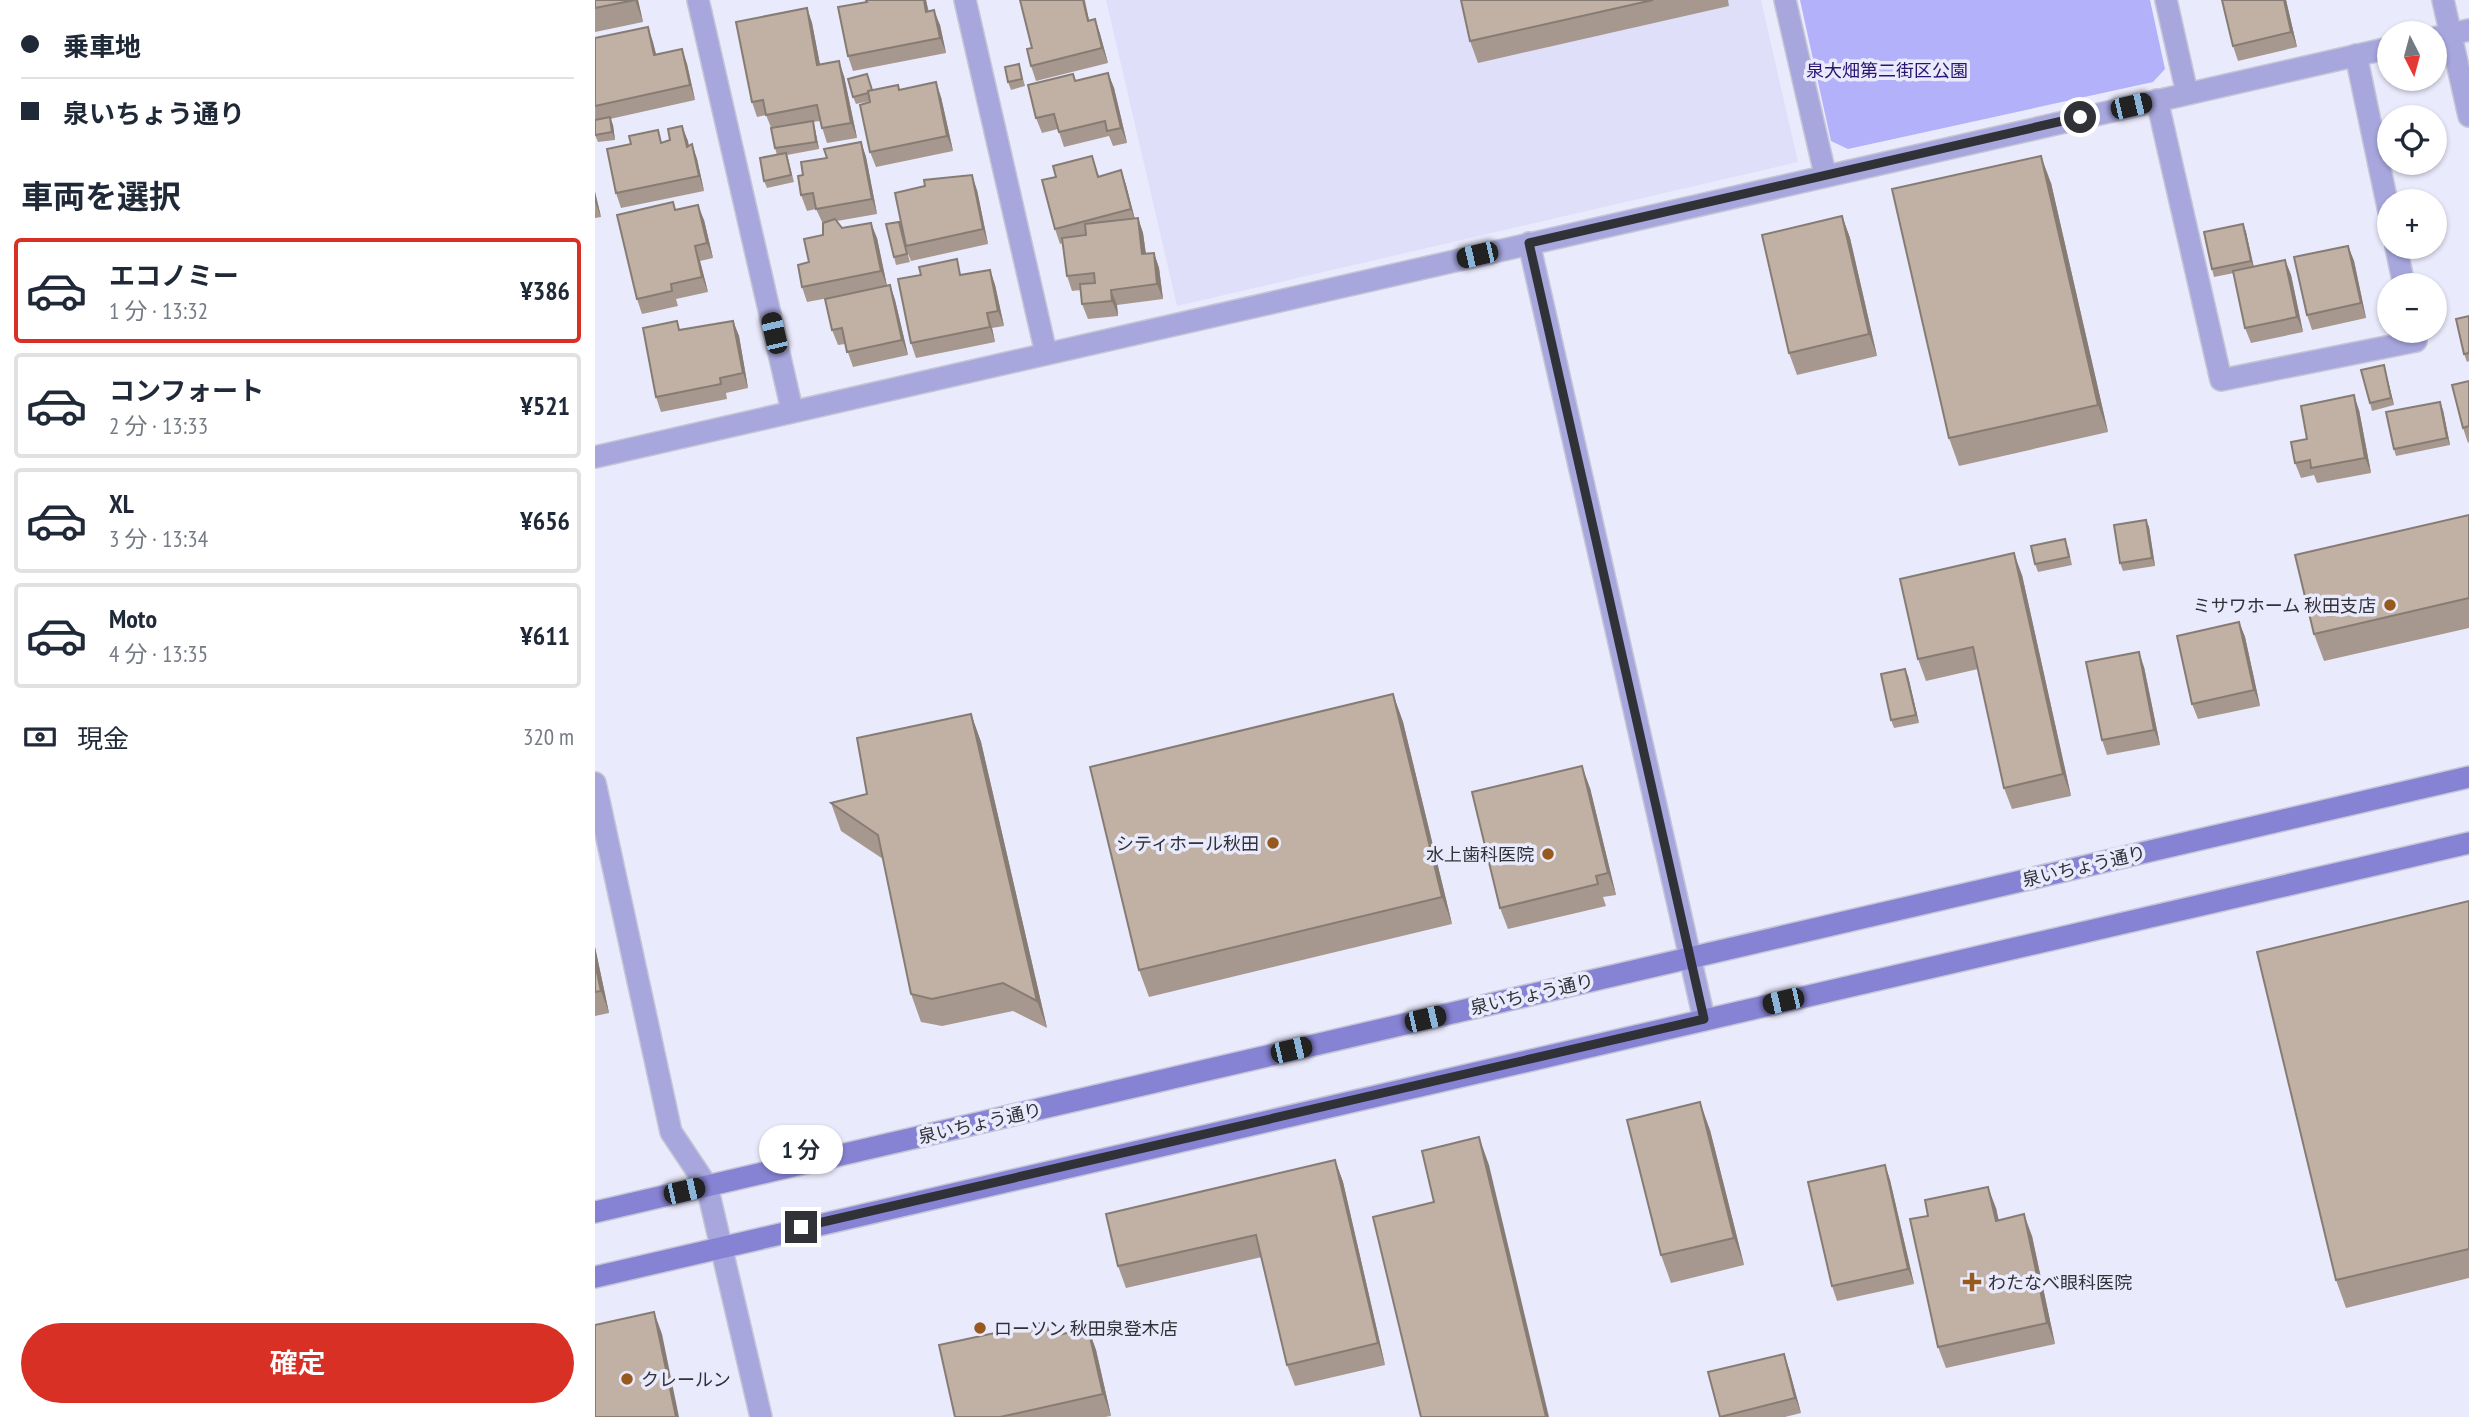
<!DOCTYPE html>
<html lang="ja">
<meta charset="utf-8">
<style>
:root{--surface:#fff;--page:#f2f2f3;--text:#1f2937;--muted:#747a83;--line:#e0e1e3;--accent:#d93025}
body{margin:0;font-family:"PT Sans Narrow","Noto Sans JP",sans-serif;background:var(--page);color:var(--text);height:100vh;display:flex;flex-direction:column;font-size:26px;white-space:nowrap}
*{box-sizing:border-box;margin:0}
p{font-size:23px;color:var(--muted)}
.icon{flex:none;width:38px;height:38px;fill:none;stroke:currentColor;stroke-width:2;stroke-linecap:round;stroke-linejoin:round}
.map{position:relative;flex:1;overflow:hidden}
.panel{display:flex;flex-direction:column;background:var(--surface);width:595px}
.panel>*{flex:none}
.top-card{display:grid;align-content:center;height:154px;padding:0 21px;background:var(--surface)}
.needle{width:46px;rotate:174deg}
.fabs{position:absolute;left:1782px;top:21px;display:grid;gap:14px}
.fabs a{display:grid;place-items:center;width:70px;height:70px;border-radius:50%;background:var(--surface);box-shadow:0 2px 5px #0004;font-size:35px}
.end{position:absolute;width:32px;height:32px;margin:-16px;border:9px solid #313138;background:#fff;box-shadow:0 0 0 4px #fff}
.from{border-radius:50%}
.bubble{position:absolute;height:49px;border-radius:24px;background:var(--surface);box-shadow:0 2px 5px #0004;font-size:23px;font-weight:600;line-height:49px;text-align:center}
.car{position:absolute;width:21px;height:42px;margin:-21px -10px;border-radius:9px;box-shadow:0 0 5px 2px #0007;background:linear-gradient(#222 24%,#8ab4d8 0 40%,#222 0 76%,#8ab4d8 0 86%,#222 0)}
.top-card b{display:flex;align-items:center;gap:24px;height:66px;font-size:26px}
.top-card b+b{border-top:2px solid var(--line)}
.top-card i{width:18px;height:18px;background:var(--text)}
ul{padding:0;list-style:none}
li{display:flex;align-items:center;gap:21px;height:105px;margin:0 14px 10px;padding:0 7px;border:4px solid var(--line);border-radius:7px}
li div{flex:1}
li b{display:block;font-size:26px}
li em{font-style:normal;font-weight:600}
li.on{border-color:var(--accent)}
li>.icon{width:63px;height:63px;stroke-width:1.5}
h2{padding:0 21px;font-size:32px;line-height:84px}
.pay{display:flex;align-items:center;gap:18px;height:77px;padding:0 21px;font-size:26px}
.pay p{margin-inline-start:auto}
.button{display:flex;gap:14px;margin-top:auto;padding:14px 21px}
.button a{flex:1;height:80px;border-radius:42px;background:var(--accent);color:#fff;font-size:28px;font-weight:600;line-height:80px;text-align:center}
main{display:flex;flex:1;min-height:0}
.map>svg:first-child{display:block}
</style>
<main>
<section class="panel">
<div class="top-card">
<b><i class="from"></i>乗車地</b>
<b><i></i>泉いちょう通り</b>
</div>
<h2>車両を選択</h2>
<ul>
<li class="on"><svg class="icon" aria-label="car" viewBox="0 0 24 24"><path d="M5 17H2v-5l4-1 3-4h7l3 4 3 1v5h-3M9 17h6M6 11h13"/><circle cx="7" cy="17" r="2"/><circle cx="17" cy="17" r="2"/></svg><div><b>エコノミー</b><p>1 分 · 13:32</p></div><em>¥386</em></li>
<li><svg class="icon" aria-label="car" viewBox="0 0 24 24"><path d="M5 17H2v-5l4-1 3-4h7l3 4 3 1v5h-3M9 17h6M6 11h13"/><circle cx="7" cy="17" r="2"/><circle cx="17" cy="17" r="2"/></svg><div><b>コンフォート</b><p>2 分 · 13:33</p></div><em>¥521</em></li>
<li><svg class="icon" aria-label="car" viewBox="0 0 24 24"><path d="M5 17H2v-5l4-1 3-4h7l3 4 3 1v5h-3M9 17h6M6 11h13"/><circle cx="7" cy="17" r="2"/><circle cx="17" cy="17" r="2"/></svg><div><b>XL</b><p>3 分 · 13:34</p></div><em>¥656</em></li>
<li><svg class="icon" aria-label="car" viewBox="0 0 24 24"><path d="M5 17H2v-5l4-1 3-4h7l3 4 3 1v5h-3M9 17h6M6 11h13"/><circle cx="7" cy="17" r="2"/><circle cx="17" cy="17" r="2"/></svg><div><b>Moto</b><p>4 分 · 13:35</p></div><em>¥611</em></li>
</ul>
<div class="pay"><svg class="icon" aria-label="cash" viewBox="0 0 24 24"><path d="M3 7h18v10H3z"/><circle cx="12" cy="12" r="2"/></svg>現金<p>320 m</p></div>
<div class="button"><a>確定</a></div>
</section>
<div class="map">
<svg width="1874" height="1417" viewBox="0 0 1874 1417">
<rect width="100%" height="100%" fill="#eaeafd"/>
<path fill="#dfdff9" d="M511 0H1166L1203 162 582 306Z"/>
<path fill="#b2b1f9" d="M1205 0H1555L1570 69 1558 82 1253 149 1236 141Z"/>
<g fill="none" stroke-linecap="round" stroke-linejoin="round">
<defs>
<g id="street">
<path d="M103 0 197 410"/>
<path d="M370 0 451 353"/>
<path d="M1190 0 1230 174"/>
<path d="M1571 0 1592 93"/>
<path d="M1848 0 1874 116"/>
<path d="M1839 38 1874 30"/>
<path d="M1761 55 1794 212"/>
<path d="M1562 100 1626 380 1821 341 1819 331"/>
<path d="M934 243 1109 1019"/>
<path d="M1801 247 1809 285"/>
<path d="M0 457 1794 48"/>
<path d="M0 783 76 1132 112 1186 166 1417"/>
</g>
<g id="secondary">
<path d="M0 1212 1874 777"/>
<path d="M0 1277 1874 843"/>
</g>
</defs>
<use href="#street" stroke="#c5c5d6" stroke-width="24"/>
<use href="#secondary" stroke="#c5c5d6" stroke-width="24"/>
<use href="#street" stroke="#a7a7de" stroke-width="21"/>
<use href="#secondary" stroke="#8783d4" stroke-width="21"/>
</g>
<g fill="#a6988e">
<path d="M0 0H43L48 22 0 32Z"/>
<path d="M271 0H331L334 12 345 25 351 53 258 71 253 56 272 2Z"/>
<path d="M425 0H490L494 20 500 19 505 34 513 63 441 81 436 66 437 48Z"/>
<path d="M866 0H1133L1134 6 883 63 875 41Z"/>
<path d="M1691 0 1702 47 1643 61 1638 46Z"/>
<path d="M212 8 217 23 225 65 249 76 262 138 232 143 225 121 218 122 220 129 224 149 192 155 199 182 172 188 169 181 182 155 180 148 177 130 171 115 162 117 157 102Z"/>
<path d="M53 27 61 54 87 49 92 64 100 100 15 119 18 125 20 140 3 142 0 135V38Z"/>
<path d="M424 64 430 86 416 90 413 82Z"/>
<path d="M513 73 519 88 532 143 518 146 514 136 469 147 463 129 447 133 441 118 478 74 481 81Z"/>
<path d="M275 82 277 90H305L346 97 358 151 281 167 275 152V101L261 104 258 97Z"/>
<path d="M87 126 94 146 97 144 102 159 109 191 26 208 21 193 67 142 75 140Z"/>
<path d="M266 142 271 157 282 214 242 221 247 228 282 238 292 286 295 285 300 300 313 355 258 367 250 344 243 345 237 330 244 296 212 302 207 287 214 262 228 235V224L221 209 212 211 206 195 208 175Z"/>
<path d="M497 156 504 176 526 170 531 185 540 219 543 218 548 233 551 254 559 253 564 268 568 299 522 305 523 316 493 319 487 304 486 290 477 291 472 276 468 243 465 244 460 229 461 177Z"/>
<path d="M1456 183 1513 432 1364 466 1354 438Z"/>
<path d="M382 190 393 244 316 261 312 251 315 262 301 265 299 257 304 222Z"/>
<path d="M0 192 6 217 0 218Z"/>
<path d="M81 209 109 220 118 258 105 261 113 292 81 299 83 306 47 314 42 299Z"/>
<path d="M1247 216 1255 238 1282 356 1202 375 1194 353Z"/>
<path d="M1648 224 1651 232 1659 267 1690 260 1696 275 1708 332 1656 343 1650 328 1639 273 1619 277 1617 269Z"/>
<path d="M1753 246 1759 261 1771 318 1717 330 1712 315Z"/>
<path d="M395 270 400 285 409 326 397 328 400 342 321 358 316 343 367 275Z"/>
<path d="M1874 316V361L1872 362 1869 354Z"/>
<path d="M138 321 144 336 153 388 131 393 132 399 66 412 61 397 86 330Z"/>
<path d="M1789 365 1799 405 1777 411 1775 403Z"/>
<path d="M1874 381V442L1873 443 1868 428Z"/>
<path d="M1764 410 1776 473 1722 483 1719 475 1706 478 1700 463 1712 439Z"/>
<path d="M1848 410 1855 445 1801 456 1799 449Z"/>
<path d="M1874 515V628L1729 661 1719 634Z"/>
<path d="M1551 520 1554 527 1560 566 1528 571 1525 563Z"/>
<path d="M1473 547 1477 565 1443 572 1440 564Z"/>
<path d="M1427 575 1476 796 1417 809 1409 788 1383 669 1331 681 1323 659Z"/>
<path d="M1644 622 1650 637 1665 706 1603 719 1597 704Z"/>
<path d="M1549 667 1565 745 1512 755 1507 740Z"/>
<path d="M1313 676 1324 723 1299 728 1296 720Z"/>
<path d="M798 694 808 722 857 924 554 997 544 970Z"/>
<path d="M376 714 386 742 452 1028 418 1011 347 1026 326 1022 316 994 288 859 246 831 236 803 272 794Z"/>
<path d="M995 788 1021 895 1008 897 1011 906 913 929 905 908Z"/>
<path d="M1874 901V1278L1751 1308 1741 1280Z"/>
<path d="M0 947 14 1013 0 1016Z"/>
<path d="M1115 1130 1149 1265 1076 1283 1066 1255Z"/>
<path d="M740 1160 748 1182 790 1365 700 1386 692 1365 667 1257 531 1288 523 1266Z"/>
<path d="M1290 1165 1295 1180 1319 1284 1242 1301 1237 1286Z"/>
<path d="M1401 1208 1403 1220 1437 1236 1460 1344 1351 1368 1343 1347Z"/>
<path d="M493 1328 501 1350 516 1416 510 1417H360L456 1336Z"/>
<path d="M1194 1369 1206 1413 1190 1417H1125Z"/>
</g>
<g fill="#877c74">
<path d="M40 0H43L48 22Z"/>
<path d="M329 0H331L336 27 331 12Z"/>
<path d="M488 0H489L498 36 493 21Z"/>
<path d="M1689 0H1691L1702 47 1696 32Z"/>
<path d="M212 8 217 23 228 80 222 65Z"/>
<path d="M339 10 345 25 351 53 345 38Z"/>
<path d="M500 19 505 34 513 63 507 48Z"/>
<path d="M53 27 58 42 65 70 59 55Z"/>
<path d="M87 49 92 64 100 100 95 85Z"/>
<path d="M244 61 249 76 262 138 256 123Z"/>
<path d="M513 73 519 88 532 143 526 128Z"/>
<path d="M341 82 346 97 358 151 352 136Z"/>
<path d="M15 117 18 125 20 140 17 132Z"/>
<path d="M218 121 220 129 224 149 221 142Z"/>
<path d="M87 126 93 141 97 162 92 147Z"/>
<path d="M266 142 271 157 282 214 277 199Z"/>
<path d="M97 144 102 159 109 191 104 176Z"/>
<path d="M1446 156 1456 183 1513 432 1503 405Z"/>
<path d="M526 170 531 185 541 224 536 209Z"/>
<path d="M377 175 382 190 393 244 388 229Z"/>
<path d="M0 192 6 217 0 202Z"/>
<path d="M103 205 109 220 118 258 112 243Z"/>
<path d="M1247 216 1255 238 1282 356 1274 334Z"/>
<path d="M543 218 548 233 553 270 547 254Z"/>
<path d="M276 223 282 238 292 286 286 271Z"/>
<path d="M1648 224 1651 232 1659 269 1656 261Z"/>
<path d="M100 246 105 261 113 292 107 277Z"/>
<path d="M1753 246 1759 261 1771 318 1766 303Z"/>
<path d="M559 253 564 268 568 299 562 284Z"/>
<path d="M1690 260 1696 275 1708 332 1702 317Z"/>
<path d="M395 270 400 285 409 326 403 311Z"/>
<path d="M295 285 300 300 313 355 307 340Z"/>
<path d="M516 290 522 305 523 316 517 301Z"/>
<path d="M392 313 397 328 400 342 395 327Z"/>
<path d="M138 321 144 336 153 388 148 373Z"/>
<path d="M1789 365 1799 405 1796 398Z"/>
<path d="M1759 395 1764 410 1776 473 1770 458Z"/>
<path d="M1845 402 1848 410 1855 445 1852 438Z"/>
<path d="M1551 520 1554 527 1560 566 1557 558Z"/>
<path d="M1419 553 1427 575 1476 796 1468 774Z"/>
<path d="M1644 622 1650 637 1665 706 1659 690Z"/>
<path d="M1544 652 1549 667 1565 745 1559 730Z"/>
<path d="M1310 669 1313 676 1324 723 1321 715Z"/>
<path d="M798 694 808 722 857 924 847 897Z"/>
<path d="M376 714 386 742 452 1028 442 1001Z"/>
<path d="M987 766 995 788 1021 895 1013 873Z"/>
<path d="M0 947 14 1013 6 991 0 963Z"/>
<path d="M1105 1102 1115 1130 1149 1265 1139 1238Z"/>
<path d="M884 1137 894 1165 954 1417H951Z"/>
<path d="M740 1160 748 1182 790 1365 783 1343Z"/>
<path d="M1290 1165 1295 1180 1319 1284 1313 1269Z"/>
<path d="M1393 1187 1401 1208 1409 1243 1401 1221Z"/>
<path d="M1429 1214 1437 1236 1460 1344 1452 1323Z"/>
<path d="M59 1312 67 1334 84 1417H81Z"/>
<path d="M493 1328 501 1350 516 1416 508 1394Z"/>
<path d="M1189 1354 1194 1369 1206 1413 1200 1398Z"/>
</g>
<g fill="#c1b1a5" stroke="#877c74" stroke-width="2">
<path d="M0 0H40L0 8Z"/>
<path d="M271 0H329L331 12 339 10 345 38 253 56 243 7 272 2Z"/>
<path d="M425 0H488L493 21 500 19 507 48 436 66 432 49 437 48Z"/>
<path d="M866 0H1058L875 41Z"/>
<path d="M1627 0H1689L1696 32 1638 46Z"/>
<path d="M212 8 222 65 244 61 256 123 227 128 222 105 171 115 168 100 157 102 141 22Z"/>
<path d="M53 27 59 55 87 49 95 85 0 106V38Z"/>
<path d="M424 64 427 79 413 82 410 67Z"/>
<path d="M513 73 526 128 512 131 510 121 464 132 459 114 441 118 433 85 478 74 480 81Z"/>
<path d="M272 74 277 90 273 91V93L258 97 253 79Z"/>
<path d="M341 82 352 136 275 152 265 105 275 102 273 91 303 85 304 90Z"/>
<path d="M15 117 17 132 0 135V120Z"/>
<path d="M218 121 221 142 180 148 176 128Z"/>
<path d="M87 126 92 147 97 144 104 176 21 193 12 149 36 144 34 136 63 130 66 143 75 140 73 129Z"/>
<path d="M266 142 277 199 221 209 218 193 206 195 203 176 208 175 206 162 232 158 229 149Z"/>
<path d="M191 153 196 175 169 181 165 158Z"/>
<path d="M497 156 503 177 526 170 536 209 460 229 447 180 461 177 458 166Z"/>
<path d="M1446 156 1503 405 1354 438 1297 189Z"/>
<path d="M377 175 388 229 311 246 300 193 330 186 329 180Z"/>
<path d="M78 202 80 210 103 205 112 243 100 246 107 277 76 284 77 291 42 299 22 215Z"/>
<path d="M1247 216 1274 334 1194 353 1167 235Z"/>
<path d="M543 218 547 254 559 253 562 284 516 290 517 301 487 304 485 284 500 283 499 273 472 276 467 238 491 235 490 224Z"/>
<path d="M240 219 247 228 276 223 286 271 207 287 203 265 214 262 209 239 228 235V223Z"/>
<path d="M304 222 312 254 299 257 291 224Z"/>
<path d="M1648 224 1656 261 1617 269 1609 232Z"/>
<path d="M1753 246 1766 303 1712 315 1699 257Z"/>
<path d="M362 259 365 275 395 270 403 311 392 313 395 327 316 343 303 279 326 275 324 267Z"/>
<path d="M1690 260 1702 317 1650 328 1638 271Z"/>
<path d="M295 285 307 340 252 352 247 328 237 330 230 299Z"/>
<path d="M1874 316V353L1869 354 1861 319Z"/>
<path d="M82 321 84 330 138 321 148 373 125 378 126 384 61 397 48 328Z"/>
<path d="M1789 365 1796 398 1775 403 1766 370Z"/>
<path d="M1874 381V426L1868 428 1857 385Z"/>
<path d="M1759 395 1770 458 1716 468 1715 460 1700 463 1696 442 1712 439 1706 406Z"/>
<path d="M1845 402 1852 438 1799 449 1791 412Z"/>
<path d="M1874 515V598L1719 634 1700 555Z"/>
<path d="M1551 520 1557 558 1525 563 1519 525Z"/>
<path d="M1470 539 1474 557 1440 564 1436 546Z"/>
<path d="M1419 553 1468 774 1409 788 1378 647 1323 659 1305 579Z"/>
<path d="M1644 622 1659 690 1597 704 1582 636Z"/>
<path d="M1544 652 1559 730 1507 740 1491 662Z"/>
<path d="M1310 669 1321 715 1296 720 1286 674Z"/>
<path d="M798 694 847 897 544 970 495 767Z"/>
<path d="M376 714 442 1001 408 983 337 999 316 994 283 835 236 803 272 794 262 738Z"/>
<path d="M987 766 1013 873 1001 876 1003 884 905 908 877 792Z"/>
<path d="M1874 901V1249L1741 1280 1662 952Z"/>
<path d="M0 963 6 991 0 992Z"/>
<path d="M1105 1102 1139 1238 1066 1255 1032 1120Z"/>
<path d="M884 1137 951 1417H826L778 1217 839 1202 827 1151Z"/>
<path d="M740 1160 783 1343 692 1365 661 1235 523 1266 511 1214Z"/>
<path d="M1290 1165 1313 1269 1237 1286 1213 1182Z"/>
<path d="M1393 1187 1401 1221 1429 1214 1452 1323 1343 1347 1315 1219 1333 1216 1330 1200Z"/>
<path d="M59 1312 81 1417H0V1325Z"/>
<path d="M451 1322 455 1337 493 1328 508 1394 405 1417H360L344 1345Z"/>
<path d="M1189 1354 1200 1398 1125 1417 1113 1372Z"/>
</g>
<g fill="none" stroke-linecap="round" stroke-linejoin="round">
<path stroke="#313138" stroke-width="9" d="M206 1227 1109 1019 934 243 1485 117"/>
</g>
<g fill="#975a1e" stroke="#eaeafd" stroke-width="2.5">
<circle cx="1795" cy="605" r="7"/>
<circle cx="678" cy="843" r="7"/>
<circle cx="953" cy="854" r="7"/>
<path d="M1373.5 1271.5h7v7h7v7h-7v7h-7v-7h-7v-7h7z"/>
<circle cx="385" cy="1328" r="7"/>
<circle cx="32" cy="1379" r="7"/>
</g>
<g text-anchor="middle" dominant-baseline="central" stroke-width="7" stroke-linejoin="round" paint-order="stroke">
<g font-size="18" fill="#2b1470" stroke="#eaeafd">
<text x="1292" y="70">泉大畑第二街区公園</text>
</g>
<g font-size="18" fill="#313138" stroke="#eaeafd" text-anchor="end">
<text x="1781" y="605">ミサワホーム 秋田支店</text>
<text x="664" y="843">シティホール秋田</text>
<text x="939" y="854">水上歯科医院</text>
<text x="1393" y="1282" text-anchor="start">わたなべ眼科医院</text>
<text x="399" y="1328" text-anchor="start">ローソン 秋田泉登木店</text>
<text x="46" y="1379" text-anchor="start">クレールン</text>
</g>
<g font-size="18" fill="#313138" stroke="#eaeafd">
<text transform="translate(1489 866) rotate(-13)">泉いちょう通り</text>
<text transform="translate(937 994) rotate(-13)">泉いちょう通り</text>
<text transform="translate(385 1123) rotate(-13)">泉いちょう通り</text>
</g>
</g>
</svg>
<div class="fabs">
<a><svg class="needle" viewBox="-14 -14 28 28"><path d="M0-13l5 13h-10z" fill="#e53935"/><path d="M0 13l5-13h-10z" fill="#747a83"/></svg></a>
<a><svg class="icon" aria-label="locate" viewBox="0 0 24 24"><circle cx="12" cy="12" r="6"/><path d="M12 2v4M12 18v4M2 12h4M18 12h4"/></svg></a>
<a>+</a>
<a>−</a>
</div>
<i class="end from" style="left:1485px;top:117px"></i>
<i class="end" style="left:206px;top:1227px"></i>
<div class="bubble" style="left:164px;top:1125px;width:84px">1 分</div>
<i class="car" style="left:1536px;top:106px;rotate:77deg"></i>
<i class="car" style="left:882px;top:255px;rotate:257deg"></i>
<i class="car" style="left:179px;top:333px;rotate:347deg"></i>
<i class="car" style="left:1188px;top:1001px;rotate:257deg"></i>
<i class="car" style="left:830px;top:1019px;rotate:77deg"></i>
<i class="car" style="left:696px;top:1050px;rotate:77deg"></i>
<i class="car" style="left:89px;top:1191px;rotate:77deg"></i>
</div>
</main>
